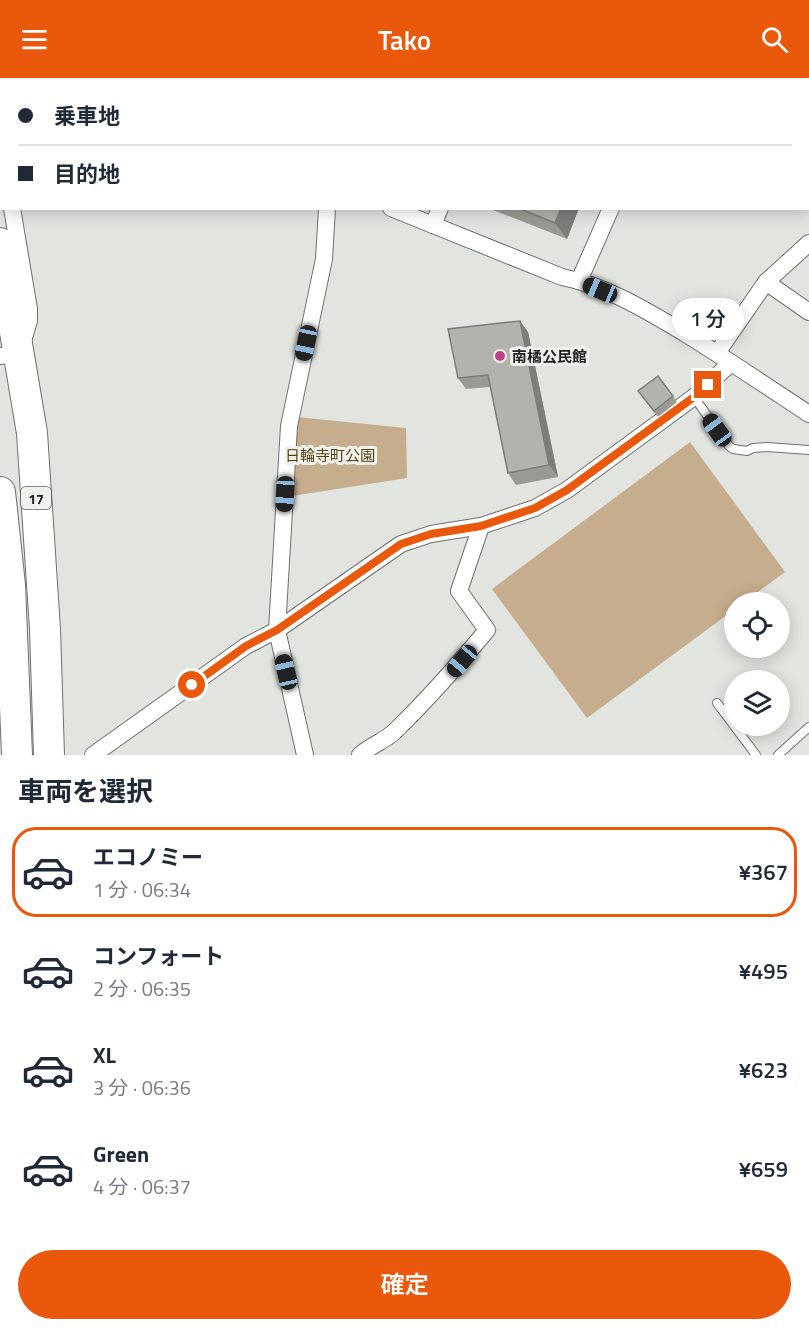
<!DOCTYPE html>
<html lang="ja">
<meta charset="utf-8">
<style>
:root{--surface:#fff;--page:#f2f2f3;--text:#1f2937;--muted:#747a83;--line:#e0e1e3;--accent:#ea580c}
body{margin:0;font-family:"Titillium Web","Noto Sans JP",sans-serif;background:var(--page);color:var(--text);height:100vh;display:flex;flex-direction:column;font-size:22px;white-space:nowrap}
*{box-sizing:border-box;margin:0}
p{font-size:20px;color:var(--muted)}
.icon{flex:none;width:33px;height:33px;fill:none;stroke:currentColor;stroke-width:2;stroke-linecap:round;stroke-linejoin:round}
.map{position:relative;height:677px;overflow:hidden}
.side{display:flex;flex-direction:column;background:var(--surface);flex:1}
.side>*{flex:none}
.banner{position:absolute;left:0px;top:0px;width:810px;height:132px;box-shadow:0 3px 15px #0003;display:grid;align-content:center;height:132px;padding:0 18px;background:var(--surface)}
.controls{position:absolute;left:724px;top:514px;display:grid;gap:12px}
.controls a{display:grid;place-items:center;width:66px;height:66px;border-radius:50%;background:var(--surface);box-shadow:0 3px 15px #0003;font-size:30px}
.end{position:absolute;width:27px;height:27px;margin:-14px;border:8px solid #ea580c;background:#fff;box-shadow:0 0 0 3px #fff}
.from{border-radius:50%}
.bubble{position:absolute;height:42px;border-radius:21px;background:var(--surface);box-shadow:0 3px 15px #0003;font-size:20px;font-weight:600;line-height:42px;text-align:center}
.car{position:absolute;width:18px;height:36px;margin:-18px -9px;border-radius:8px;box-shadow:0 0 4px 2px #0007;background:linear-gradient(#222 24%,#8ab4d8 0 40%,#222 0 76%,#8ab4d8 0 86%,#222 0)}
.banner b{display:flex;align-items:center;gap:21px;height:57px;font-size:22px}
.banner b+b{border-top:2px solid var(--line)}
.banner i{width:15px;height:15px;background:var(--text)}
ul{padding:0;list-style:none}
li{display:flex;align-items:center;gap:18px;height:90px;margin:0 12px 9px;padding:0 6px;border:3px solid transparent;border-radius:24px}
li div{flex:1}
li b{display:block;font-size:22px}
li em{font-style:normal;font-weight:600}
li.on{border-color:var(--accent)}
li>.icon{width:54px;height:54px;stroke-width:1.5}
h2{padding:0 18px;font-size:27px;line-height:72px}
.primary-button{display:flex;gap:12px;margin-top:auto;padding:12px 18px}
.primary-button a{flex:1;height:69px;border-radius:36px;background:var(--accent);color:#fff;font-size:24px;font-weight:600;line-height:69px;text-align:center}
header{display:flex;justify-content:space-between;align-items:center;height:78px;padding:0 18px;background:var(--accent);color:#fff;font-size:27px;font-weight:600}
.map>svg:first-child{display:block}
</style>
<header><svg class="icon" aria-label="menu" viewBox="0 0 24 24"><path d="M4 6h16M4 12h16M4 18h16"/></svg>Tako<svg class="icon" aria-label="search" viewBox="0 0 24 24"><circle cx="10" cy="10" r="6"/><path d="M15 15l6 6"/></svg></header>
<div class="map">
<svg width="809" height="677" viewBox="0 0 809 677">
<rect width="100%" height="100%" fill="#e1e4df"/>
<g fill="#c6ad8d">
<path d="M297 339 406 350 407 400 292 418Z"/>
<path d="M690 364 785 494 743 525H735V531L587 640 492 511Z"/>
</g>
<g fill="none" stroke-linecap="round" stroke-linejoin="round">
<defs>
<g id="lane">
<path d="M694 319 729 368 733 371 747 373 753 370 767 369 809 372"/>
<path d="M717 625 756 677"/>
<path d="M778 677 809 649"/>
</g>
<g id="street">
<path d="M20 0 25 2"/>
<path d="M688 0 692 2"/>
<path d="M325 2 326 0"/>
<path d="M493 2V0"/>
<path d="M668 2V0"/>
<path d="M808 51H809"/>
<path d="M0 68 2 75"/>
<path d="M391 130 562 199C607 208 647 233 686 256 728 282 768 309 809 336"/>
<path d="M433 147 440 130"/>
<path d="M579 203 611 130"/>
<path d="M766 204 809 234"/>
<path d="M717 275 766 204 809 165"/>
<path d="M0 278 19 276 29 243V231L12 130"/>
<path d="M93 677 246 568 277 552 401 466 431 456 481 448 535 430 567 412 694 319 731 285"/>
<path d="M305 677 277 552 289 348 324 181 327 130"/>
<path d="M360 677C371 667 385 663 395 653 428 621 458 587 487 552L459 513 481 448"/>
</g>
<g id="highway">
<path d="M0 165 32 355 45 551 49 677"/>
<path d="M0 414 10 507 17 677"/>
</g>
</defs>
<use href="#lane" stroke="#6f716d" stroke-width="10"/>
<use href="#street" stroke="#6f716d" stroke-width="18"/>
<use href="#highway" stroke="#6f716d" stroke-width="32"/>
<use href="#lane" stroke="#fff" stroke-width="8"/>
<use href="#street" stroke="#fff" stroke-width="16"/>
<use href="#highway" stroke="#fff" stroke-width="30"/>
</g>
<g fill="#9a9a95">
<path d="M354 0H377L376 2H358Z"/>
<path d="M743 0H809V27L808 2H747Z"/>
<path d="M488 130H579L567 161Z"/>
<path d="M528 254 558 399 516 407 508 395 490 309 466 311 458 300Z"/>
<path d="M658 298 677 324 658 339 642 319Z"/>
</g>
<g fill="#7d7d79">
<path d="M367 0H377L376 2H369Z"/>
<rect x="454" y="0" width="19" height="2"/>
<path d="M541 0H560L559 2H541Z"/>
<path d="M637 0H649L650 2H637Z"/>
<path d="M561 130H579L567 161 555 145Z"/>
<path d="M520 243 528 254 558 399 549 387Z"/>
</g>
<g fill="#b3b3ad" stroke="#7d7d79" stroke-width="1.5">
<path d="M425 0H454V2H424Z"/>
<path d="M509 0H541V2H508Z"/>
<rect x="604" y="0" width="33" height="2"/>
<path d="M771 0H809V16L808 2H774Z"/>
<path d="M518 130H561L555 145Z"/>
<path d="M520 243 549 387 508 395 488 297 458 300 448 251Z"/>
<path d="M658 298 673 318 654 333 638 313Z"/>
</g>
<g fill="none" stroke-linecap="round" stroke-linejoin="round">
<path stroke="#ea580c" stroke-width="8" d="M192 607 246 568 277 552 401 466 431 456 481 448 535 430 567 412 694 319 708 307"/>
</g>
<circle fill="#c24087" stroke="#eef2ec" stroke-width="2" cx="500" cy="278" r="6"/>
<g text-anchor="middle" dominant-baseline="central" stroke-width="6" stroke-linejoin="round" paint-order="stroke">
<rect fill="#eef2ec" stroke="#5e605d" stroke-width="1.5" x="21" y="409" width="30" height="22" rx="4.5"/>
<g font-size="14" font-weight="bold" fill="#212220">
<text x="36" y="420">17</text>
</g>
<g font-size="15" font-weight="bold" fill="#212220" stroke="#eef2ec" text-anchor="start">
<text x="512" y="278">南橘公民館</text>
</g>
<g font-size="15" fill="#5b3f10" stroke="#eef2ec">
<text x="330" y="377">日輪寺町公園</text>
</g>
</g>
</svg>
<div class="controls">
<a><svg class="icon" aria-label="locate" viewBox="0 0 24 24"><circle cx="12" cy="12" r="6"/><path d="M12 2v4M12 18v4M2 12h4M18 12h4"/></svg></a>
<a><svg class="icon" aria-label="layers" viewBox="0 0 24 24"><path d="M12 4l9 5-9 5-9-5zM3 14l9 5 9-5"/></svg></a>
</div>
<i class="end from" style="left:192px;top:607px"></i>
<i class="end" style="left:708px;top:307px"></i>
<div class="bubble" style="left:672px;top:220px;width:72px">1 分</div>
<i class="car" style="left:600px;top:212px;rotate:293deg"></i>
<i class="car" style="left:306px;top:265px;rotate:192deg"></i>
<i class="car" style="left:717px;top:352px;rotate:324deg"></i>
<i class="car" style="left:285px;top:416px;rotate:183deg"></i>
<i class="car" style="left:462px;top:583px;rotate:220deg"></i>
<i class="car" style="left:286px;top:594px;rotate:347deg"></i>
<div class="banner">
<b><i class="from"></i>乗車地</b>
<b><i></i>目的地</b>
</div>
</div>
<section class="side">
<h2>車両を選択</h2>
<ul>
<li class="on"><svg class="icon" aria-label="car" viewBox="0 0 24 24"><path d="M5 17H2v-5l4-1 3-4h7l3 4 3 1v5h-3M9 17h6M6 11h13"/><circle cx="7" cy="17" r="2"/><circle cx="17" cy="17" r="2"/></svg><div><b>エコノミー</b><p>1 分 · 06:34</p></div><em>¥367</em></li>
<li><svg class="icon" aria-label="car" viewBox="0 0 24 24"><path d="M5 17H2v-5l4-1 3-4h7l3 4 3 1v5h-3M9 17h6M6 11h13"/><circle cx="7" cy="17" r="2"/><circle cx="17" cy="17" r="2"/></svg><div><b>コンフォート</b><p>2 分 · 06:35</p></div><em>¥495</em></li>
<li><svg class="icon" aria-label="car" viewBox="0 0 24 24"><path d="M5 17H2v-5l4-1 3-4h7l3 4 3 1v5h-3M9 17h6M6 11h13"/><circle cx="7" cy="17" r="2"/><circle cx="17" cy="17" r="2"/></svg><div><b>XL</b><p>3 分 · 06:36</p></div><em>¥623</em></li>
<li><svg class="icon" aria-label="car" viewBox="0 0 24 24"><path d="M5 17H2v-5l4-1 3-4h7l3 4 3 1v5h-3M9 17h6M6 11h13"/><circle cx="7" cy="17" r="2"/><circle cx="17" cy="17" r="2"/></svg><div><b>Green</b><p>4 分 · 06:37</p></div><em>¥659</em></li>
</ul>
<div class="primary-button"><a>確定</a></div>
</section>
